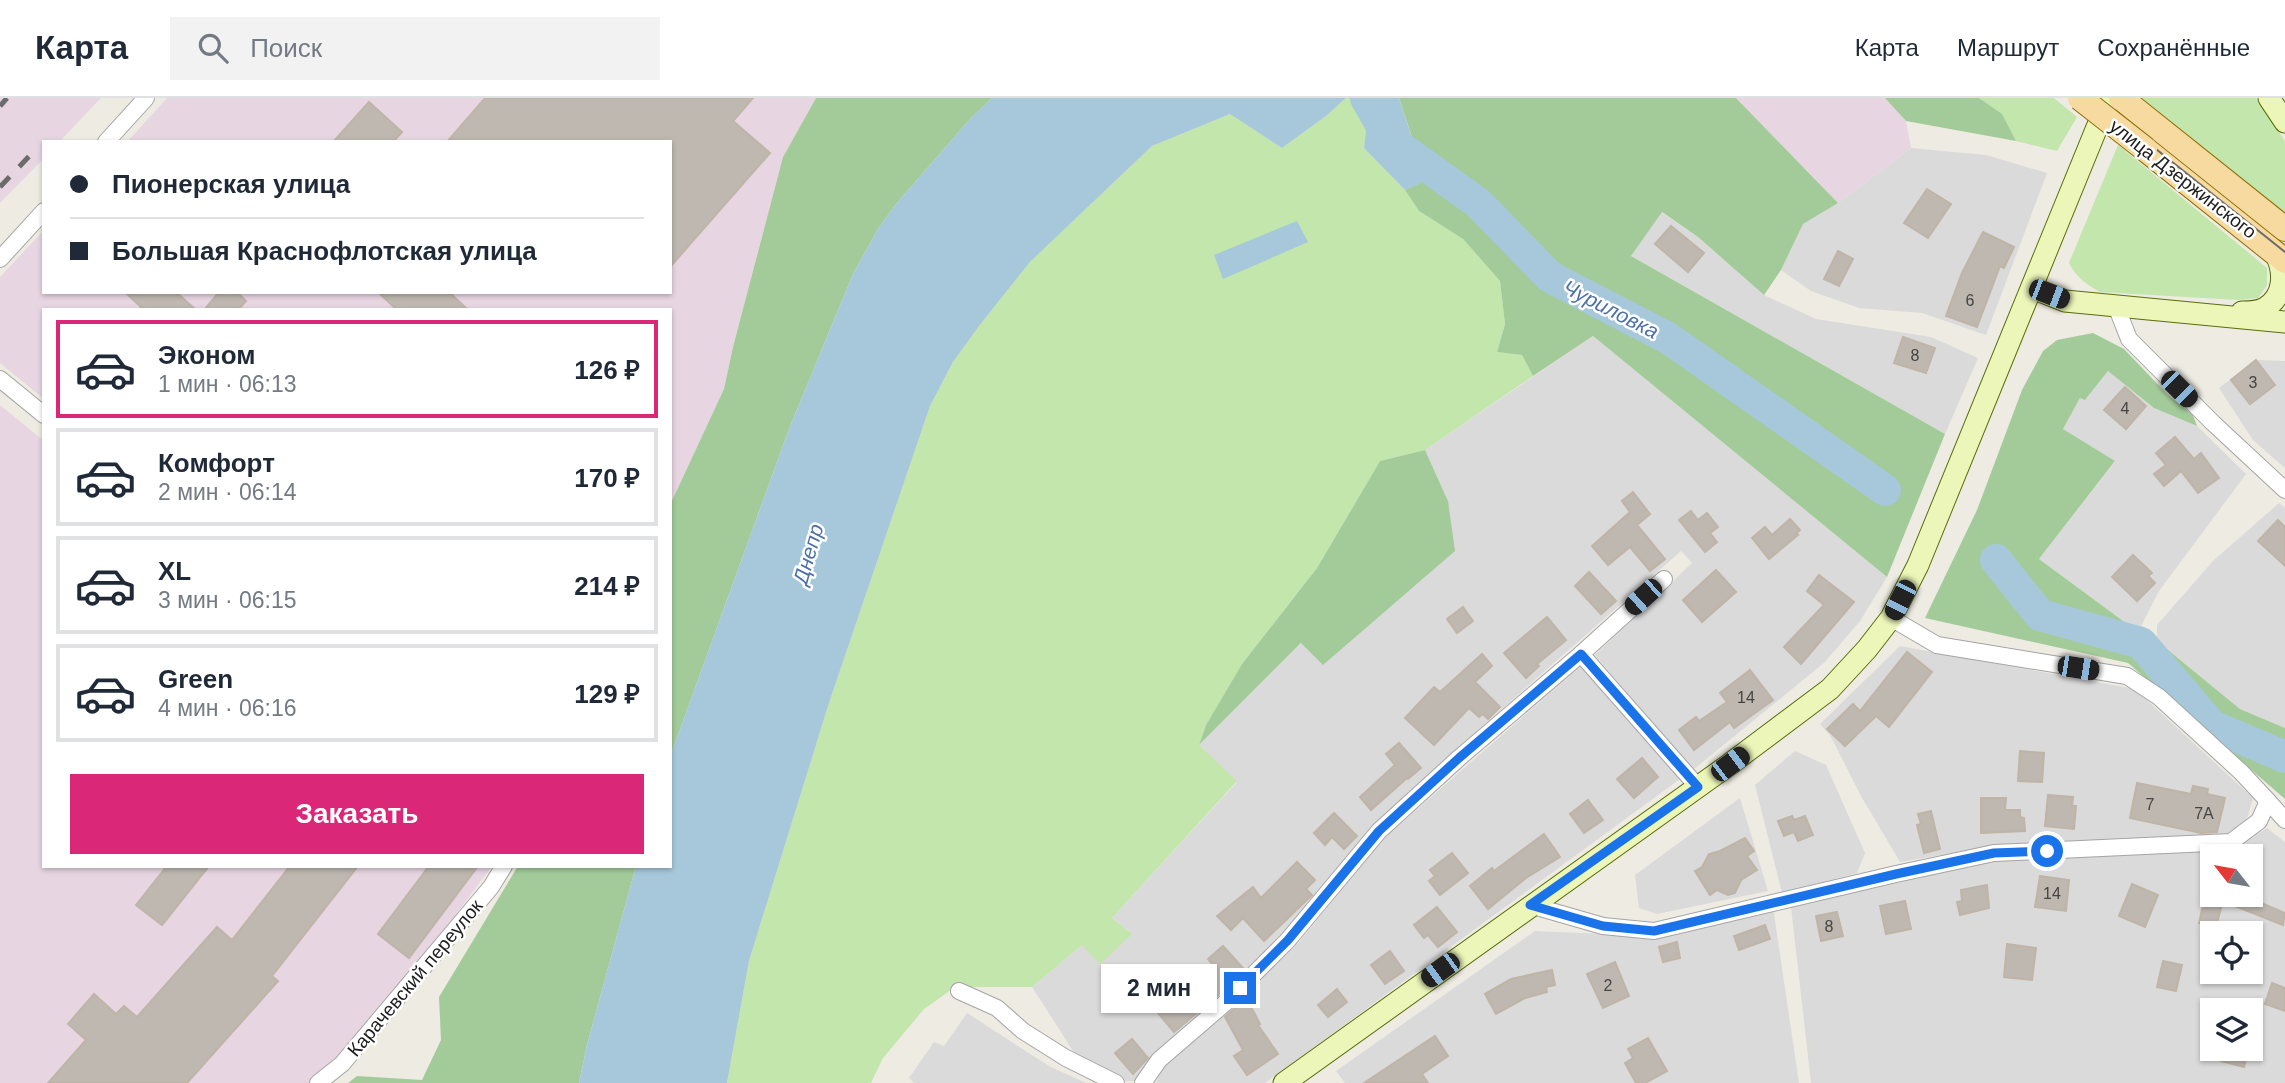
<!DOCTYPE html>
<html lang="ru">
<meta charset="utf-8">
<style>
:root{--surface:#fff;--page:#f2f2f3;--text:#1f2937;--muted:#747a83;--line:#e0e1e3;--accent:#db2777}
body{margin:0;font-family:Helvetica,sans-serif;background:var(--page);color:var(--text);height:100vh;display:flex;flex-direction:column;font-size:26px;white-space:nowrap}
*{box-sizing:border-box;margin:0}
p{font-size:23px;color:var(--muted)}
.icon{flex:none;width:38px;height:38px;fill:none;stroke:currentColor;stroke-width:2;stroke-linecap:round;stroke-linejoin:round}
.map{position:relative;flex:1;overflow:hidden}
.details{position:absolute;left:42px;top:210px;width:630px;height:560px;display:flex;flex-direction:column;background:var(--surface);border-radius:0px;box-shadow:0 2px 5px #0004}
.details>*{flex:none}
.top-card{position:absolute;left:42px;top:42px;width:630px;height:154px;border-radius:0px;box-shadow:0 2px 5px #0004;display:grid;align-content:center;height:154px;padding:0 28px;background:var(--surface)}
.needle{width:46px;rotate:301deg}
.fabs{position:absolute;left:2200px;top:746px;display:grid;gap:14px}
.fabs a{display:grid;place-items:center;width:63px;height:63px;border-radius:0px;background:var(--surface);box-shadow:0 2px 5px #0004;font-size:35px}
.end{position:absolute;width:32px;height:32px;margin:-16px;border:9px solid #1a73e8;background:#fff;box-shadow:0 0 0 4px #fff}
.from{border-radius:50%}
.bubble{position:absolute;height:49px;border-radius:0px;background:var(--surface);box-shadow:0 2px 5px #0004;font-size:23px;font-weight:600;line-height:49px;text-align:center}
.car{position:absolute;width:21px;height:42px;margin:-21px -10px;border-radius:9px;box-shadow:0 0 5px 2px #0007;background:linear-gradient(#222 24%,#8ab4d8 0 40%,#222 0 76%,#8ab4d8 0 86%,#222 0)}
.top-card b{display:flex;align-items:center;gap:24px;height:66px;font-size:26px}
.top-card b+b{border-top:2px solid var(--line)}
.top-card i{width:18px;height:18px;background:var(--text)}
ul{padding:12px 0 0;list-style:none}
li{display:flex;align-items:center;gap:21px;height:98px;margin:0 14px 10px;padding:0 14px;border:4px solid var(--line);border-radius:0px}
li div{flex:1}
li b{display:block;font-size:26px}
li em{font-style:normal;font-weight:600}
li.current{border-color:var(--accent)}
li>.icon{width:63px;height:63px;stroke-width:1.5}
.button{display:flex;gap:14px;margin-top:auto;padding:14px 28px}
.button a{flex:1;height:80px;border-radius:0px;background:var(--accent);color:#fff;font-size:28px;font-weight:600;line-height:80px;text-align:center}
header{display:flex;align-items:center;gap:42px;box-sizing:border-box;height:98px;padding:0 35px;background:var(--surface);border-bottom:2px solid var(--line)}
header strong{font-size:33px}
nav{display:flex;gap:38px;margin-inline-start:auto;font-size:24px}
.search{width:490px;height:63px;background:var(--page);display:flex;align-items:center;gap:18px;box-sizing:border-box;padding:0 24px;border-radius:0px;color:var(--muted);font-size:26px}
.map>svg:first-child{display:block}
</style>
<header>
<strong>Карта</strong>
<div class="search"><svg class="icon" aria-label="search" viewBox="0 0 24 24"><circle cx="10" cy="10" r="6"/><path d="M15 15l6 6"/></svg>Поиск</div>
<nav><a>Карта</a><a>Маршрут</a><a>Сохранённые</a></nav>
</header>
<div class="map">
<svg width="2285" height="985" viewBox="0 0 2285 985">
<rect width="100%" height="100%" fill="#eeebe3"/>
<g fill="#dbdada" fill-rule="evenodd">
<path d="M1911 50 1986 57 2047 75 1986 237 1922 215 1859 210 1811 193 1781 172 1803 125 1838 105Z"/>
<path d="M1661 114 1698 139 1764 197 1816 221 1931 239 1978 260 1945 336 1631 158Z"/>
<path d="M1593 238 1887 479 1860 523 1825 564 1693 672 1595 557 1692 465 1681 453 1454 653 1368 733 1281 841 1138 983H1126L1075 956 1032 889 1082 847 1131 835 1112 820 1237 684 1199 647 1302 545 1323 566 1448 403 1425 352Z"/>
<path d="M2256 262 2285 263V370L2253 342 2219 290Z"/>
<path d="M2108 273 2154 310 2197 328 2246 376 2159 493 2138 534 2039 461 2115 364 2063 331 2080 300 2086 301Z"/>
<path d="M2279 405 2285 410V630L2240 611 2157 543V527L2213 463Z"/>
<path d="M1900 548 2135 591 2253 700 2247 721 2224 739 1999 747 1900 764 1861 698 1830 637 1820 626Z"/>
<path d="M1583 566 1680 681 1265 985H1156L1162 968 1241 899 1299 844 1383 741Z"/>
<path d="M1795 653 1826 667 1865 755 1857 775 1782 795 1755 687Z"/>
<path d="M1740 700 1768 793 1657 816 1639 810 1635 777Z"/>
<path d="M2267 730 2285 744V985H1811L1791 809 1994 763 2231 752ZM2212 758H2250V796H2212ZM2212 835H2250V873H2212ZM2212 912H2250V950H2212Z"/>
<path d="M1773 809 1799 985H1345L1336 973 1535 833 1649 838Z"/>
<path d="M967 915 1049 968 1086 985H914L909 980 934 944 944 948Z"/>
</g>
<g fill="#e7d6e2">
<path d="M0 0H101L59 44H44V60L0 105Z"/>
<path d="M167 0H816L783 59 733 249 724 291 670 407V212H44V301L0 265V179L44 132V194H670V44H127Z"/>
<path d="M1736 0H1885L1906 23 1911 50 1838 105Z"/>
<path d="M0 307 44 343V768H492L351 958 317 985H0Z"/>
</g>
<g fill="#c2e6ab">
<path d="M1346 0H1356L1368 13 1364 50 1405 92 1419 113 1463 141 1500 183 1505 226 1497 254 1522 257 1533 278 1425 352 1380 363 1317 470 1242 566 1206 627 1199 647 1237 683 1112 820 1132 836 1100 866 1082 847 1032 889H955L924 911 883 960 871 985H727L749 863 828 608 930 308 953 264 979 228 1030 164 1152 48 1230 16 1282 50 1326 18Z"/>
<path d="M1979 0H2054L2077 19 2057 53 2016 43 2002 17Z"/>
<path d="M2142 0H2256L2285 43V116Z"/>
<path d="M2118 47 2267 170V187L2258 200 2238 202 2100 194C2087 187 2076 179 2069 165Z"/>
</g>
<g fill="#a3cb9a">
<path d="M816 0H992L971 20 896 106 878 131 853 176 789 331 670 659V407L724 291 733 249 783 59Z"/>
<path d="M1399 0H1736L1838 105 1803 126 1781 172 1764 197 1698 139 1662 114 1631 158 1945 336 1887 479 1593 238 1533 278 1522 257 1497 254 1505 226 1500 183 1463 141 1419 113 1405 92 1426 82Z"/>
<path d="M1885 0H1979L2002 16 2016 43 1906 23Z"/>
<path d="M2093 235 2124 251 2167 296 2193 317 2197 328 2154 310 2108 273 2085 302 2080 300 2063 331 2115 363 2039 461 2138 534 2157 543 2240 611 2285 630V701L2128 565 1925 520 1977 412 2022 292 2043 253 2057 242Z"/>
<path d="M1425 352 1448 403 1455 453 1323 567 1301 545 1199 647 1206 627 1242 566 1317 470 1380 363Z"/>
<path d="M518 768H636L587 947 579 985H348L357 978 422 982 441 942 439 899Z"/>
</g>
<g fill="#a6c8da">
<path d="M992 0H1346L1326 18 1282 50 1230 16 1152 48 1030 164 979 228 953 264 930 308 828 608 749 863 727 985H579L587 947 636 768H670V659L789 331 853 176 878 131 896 106 971 20Z"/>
<path d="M1356 0H1399L1426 83 1405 92 1364 50 1368 13Z"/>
<path d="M1297 123 1308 144 1223 181 1214 157Z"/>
</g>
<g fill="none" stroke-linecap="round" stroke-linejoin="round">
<g stroke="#a6c8da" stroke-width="32">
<path d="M1366 0 1390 42 1478 105 1550 179 1668 240 1885 392"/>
<path d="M1996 462 2040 517 2141 545 2212 628 2285 659"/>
</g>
</g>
<g fill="#beb8b0" stroke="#bfb4a6" stroke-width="2">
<path d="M485 0H753L733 23 770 55 670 169V44H447Z"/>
<path d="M369 4 402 34 393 44H333Z"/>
<path d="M1927 91 1951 106 1928 140 1904 125Z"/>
<path d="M1671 128 1704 155 1688 174 1655 146Z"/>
<path d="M1983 134 2014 149 2004 170 2000 168 1977 229 1946 218 1962 175Z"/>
<path d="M1838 153 1853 161 1839 188 1824 181Z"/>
<path d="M125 194H176L196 212H144Z"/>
<path d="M219 194H237L246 203 238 212H204Z"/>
<path d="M378 194H449L468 212H397Z"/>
<path d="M1903 239 1935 250 1926 275 1894 265Z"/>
<path d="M2256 262 2275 287 2250 306 2231 282Z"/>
<path d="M2125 289 2146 308 2126 331 2104 312Z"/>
<path d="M2175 339 2194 361 2201 355 2219 380 2198 395 2181 373 2164 388 2154 376 2166 367 2156 355Z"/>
<path d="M1633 394 1650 416 1637 427 1665 461 1650 473 1630 449 1608 467 1592 448 1630 414 1622 403Z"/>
<path d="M1691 413 1698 422 1707 415 1718 429 1710 435 1717 444 1705 454 1679 422Z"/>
<path d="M1790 421 1800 432 1796 436 1798 437 1769 461 1752 440 1765 429 1772 437Z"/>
<path d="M2278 422 2285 429V468L2258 443Z"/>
<path d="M2133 457 2152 475 2148 478 2155 485 2137 503 2112 479Z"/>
<path d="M1716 472 1736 494 1702 524 1683 502Z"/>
<path d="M1589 474 1616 503 1601 516 1575 488Z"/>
<path d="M1819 477 1854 504 1801 566 1784 549 1824 507 1807 493Z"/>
<path d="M1463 509 1473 523 1457 535 1447 521Z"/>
<path d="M1547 519 1566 542 1537 566 1539 568 1526 580 1504 555Z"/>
<path d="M1907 554 1932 574 1889 629 1876 618 1845 648 1827 631 1853 606 1860 613Z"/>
<path d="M1482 556 1492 568 1475 584 1500 609 1488 621 1483 616 1479 619 1469 610 1434 647 1405 620 1434 589 1440 594Z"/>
<path d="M1750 572 1773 602 1734 630 1730 624 1694 652 1679 632 1696 619 1699 623 1727 604 1720 595Z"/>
<path d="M1399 645 1421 670 1408 681 1407 680 1371 712 1360 699 1395 667 1386 656Z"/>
<path d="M2020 653 2044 655 2042 684 2018 683Z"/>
<path d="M1642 660 1658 679 1634 700 1617 681Z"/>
<path d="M2137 685 2191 696 2193 688 2208 691 2207 696 2225 700 2217 734 2201 735 2130 720Z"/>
<path d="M2048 697 2073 699 2072 708H2076L2074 731 2045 728Z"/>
<path d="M1981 700H2006L2005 712H2020V719L2024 720 2025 733 1981 735Z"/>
<path d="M1588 702 1603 722 1584 735 1570 716Z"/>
<path d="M1931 713 1940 751 1924 755 1917 727 1921 726 1918 716Z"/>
<path d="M1334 715 1357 738 1344 751 1332 739 1325 747 1314 735Z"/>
<path d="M1792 718 1794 722 1805 718 1813 737 1798 743 1794 734 1784 738 1778 723Z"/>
<path d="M1544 736 1560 759 1526 780 1488 811 1470 788 1492 770 1494 773Z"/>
<path d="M1745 740 1754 753 1747 758 1757 772 1741 782 1735 795 1728 797 1717 792 1710 797 1695 773 1702 769 1709 756 1720 753Z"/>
<path d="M1452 755 1468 775 1440 797 1429 783 1435 778 1430 772Z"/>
<path d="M1297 764 1315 782 1306 791 1312 797 1264 843 1243 820 1231 832 1217 818 1253 789 1261 800Z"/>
<path d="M167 768H209L162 827 136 807Z"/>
<path d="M290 768H358L272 878 278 883 187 985H48L86 942 68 926 94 896 116 916 124 908 137 919 217 829 232 842Z"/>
<path d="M429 768H478L409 860 378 836Z"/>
<path d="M2040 778 2069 782 2066 813 2035 809Z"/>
<path d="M2132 786 2158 797 2145 829 2119 818Z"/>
<path d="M1987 787 1989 810 1960 817 1957 804 1962 803 1961 792Z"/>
<path d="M2235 796H2261L2259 804 2285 815 2283 827 2232 807Z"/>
<path d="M2205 798 2223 802 2216 829 2199 825Z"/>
<path d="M1905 803 1911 831 1886 836 1880 808Z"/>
<path d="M1437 809 1457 834 1438 849 1428 837 1424 840 1414 827Z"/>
<path d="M1837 814 1843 838 1821 843 1816 818Z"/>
<path d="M1765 827 1770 841 1739 852 1734 838Z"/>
<path d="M1677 844 1680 860 1663 864 1659 849Z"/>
<path d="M2007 846 2036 850 2032 882 2004 879Z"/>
<path d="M1223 848 1243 870 1223 888 1225 890 1217 898 1174 934 1158 915 1205 878 1200 870 1204 867 1210 873 1215 869 1208 861Z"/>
<path d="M1390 853 1404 873 1385 886 1371 867Z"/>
<path d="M2163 863 2182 867 2176 893 2157 889Z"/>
<path d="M1615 864 1629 898 1603 910 1587 876Z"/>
<path d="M1552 872 1555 887 1546 889 1547 894 1525 900 1496 916 1485 896 1511 881Z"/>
<path d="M2272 885 2285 890V913L2265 906Z"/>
<path d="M1337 891 1347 904 1328 919 1318 907Z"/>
<path d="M1249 905 1260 926 1258 927 1278 956 1247 977 1234 958 1243 952 1225 919 1239 906 1242 909Z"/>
<path d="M1435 938 1448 958 1422 976 1428 985H1364Z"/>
<path d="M1648 940 1667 973 1645 985H1636L1625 965 1633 960 1628 951Z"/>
<path d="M1132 941 1148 960 1133 976 1115 955Z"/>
<path d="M2225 950H2249L2244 969 2221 963Z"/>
</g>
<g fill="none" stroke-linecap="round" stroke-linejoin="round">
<defs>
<g id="minor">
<path d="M106 44 146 0"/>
<path d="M0 161 44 113"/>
<path d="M2116 208 2129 241 2213 325 2285 392"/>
<path d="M0 281 44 317"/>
<path d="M1891 520 1937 547 2127 578 2159 599 2241 674 2268 703"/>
<path d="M1581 556 1698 689"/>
<path d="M1530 807 1603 828 1654 833 1896 776 1994 755 2231 744 2259 723 2268 703 2285 722"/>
<path d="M959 893 997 910 1023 933 1066 960 1116 985"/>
<path d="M318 985 342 966 491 789 504 768"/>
<path d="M1143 985 1159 962 1224 906 1288 842 1379 733 1459 660 1581 556 1664 481"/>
</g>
<g id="secondary">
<path d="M2269 0 2285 24"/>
<path d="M2032 190 2065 203 2285 224"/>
<path d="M2242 214C2249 214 2258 214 2265 210 2285 198 2285 174 2275 154"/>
<path d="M1284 985 1730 666 1830 591 1867 551 1891 520 1918 467 2109 0"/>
</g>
<g id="primary">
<path d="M2121 0 2285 131"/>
<path d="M2145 51 2285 163"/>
</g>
</defs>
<use href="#minor" stroke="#a4a4a4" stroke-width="18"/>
<use href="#secondary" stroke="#596e0a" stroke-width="23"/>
<use href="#primary" stroke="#8f7007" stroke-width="26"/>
<use href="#minor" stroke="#fff" stroke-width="16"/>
<use href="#secondary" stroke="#edf6b9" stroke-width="21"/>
<use href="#primary" stroke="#f7da9f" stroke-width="24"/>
<path stroke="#6b6b6b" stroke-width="2" d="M2092 0 2285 154"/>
<g stroke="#6b6b6b" stroke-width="5" stroke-dasharray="14 14" stroke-linecap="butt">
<path d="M0 8 7 0"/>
<path d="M0 89 35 52"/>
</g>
<defs>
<path id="primary-bridge" d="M2080 0 2145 51"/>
</defs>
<use href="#primary-bridge" stroke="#8f7007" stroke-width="26" stroke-linecap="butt"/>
<use href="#primary-bridge" stroke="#f7da9f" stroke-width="24"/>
</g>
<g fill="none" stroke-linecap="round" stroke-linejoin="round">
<path stroke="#1a73e8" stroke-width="9" d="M1240 890 1288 842 1379 733 1459 660 1581 556 1698 689 1530 807 1603 828 1654 833 1896 776 1994 755 2047 753"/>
</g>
<g text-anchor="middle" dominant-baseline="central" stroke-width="5" stroke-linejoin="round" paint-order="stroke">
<g font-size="16" fill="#454442">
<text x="1970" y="202">6</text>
<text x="1915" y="257">8</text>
<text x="2253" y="284">3</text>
<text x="2125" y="310">4</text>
<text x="1746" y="599">14</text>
<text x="2150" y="706">7</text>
<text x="2204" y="715">7А</text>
<text x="2052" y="795">14</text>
<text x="1829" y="828">8</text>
<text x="1608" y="887">2</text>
</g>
<g font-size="19" fill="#1d1d1d" stroke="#fff">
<text transform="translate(2183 81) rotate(38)">улица Дзержинского</text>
<text transform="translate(415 880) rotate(-50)">Карачевский переулок</text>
</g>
<g font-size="21" font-style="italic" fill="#4e72a8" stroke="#fff">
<text transform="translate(1611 211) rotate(27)">Чуриловка</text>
<text transform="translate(808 456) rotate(-74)">Днепр</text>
</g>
</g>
</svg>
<div class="fabs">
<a><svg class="needle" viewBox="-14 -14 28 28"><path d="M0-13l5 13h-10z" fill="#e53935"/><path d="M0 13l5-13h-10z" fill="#747a83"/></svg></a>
<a><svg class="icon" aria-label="locate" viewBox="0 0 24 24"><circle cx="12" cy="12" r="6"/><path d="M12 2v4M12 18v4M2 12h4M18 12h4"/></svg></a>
<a><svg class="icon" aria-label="layers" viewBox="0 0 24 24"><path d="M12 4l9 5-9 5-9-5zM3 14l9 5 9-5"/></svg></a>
</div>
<i class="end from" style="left:2047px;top:753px"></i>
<i class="end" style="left:1240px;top:890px"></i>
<div class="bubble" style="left:1101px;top:866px;width:116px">2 мин</div>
<i class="car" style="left:2049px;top:196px;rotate:111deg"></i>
<i class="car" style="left:2179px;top:291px;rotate:135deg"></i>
<i class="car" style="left:1643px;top:499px;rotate:228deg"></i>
<i class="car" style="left:1900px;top:502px;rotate:207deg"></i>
<i class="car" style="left:2078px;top:570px;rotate:99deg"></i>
<i class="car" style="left:1730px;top:666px;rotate:53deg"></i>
<i class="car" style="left:1440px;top:872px;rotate:234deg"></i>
<div class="top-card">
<b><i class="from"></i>Пионерская улица</b>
<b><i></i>Большая Краснофлотская улица</b>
</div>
<section class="details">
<ul>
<li class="current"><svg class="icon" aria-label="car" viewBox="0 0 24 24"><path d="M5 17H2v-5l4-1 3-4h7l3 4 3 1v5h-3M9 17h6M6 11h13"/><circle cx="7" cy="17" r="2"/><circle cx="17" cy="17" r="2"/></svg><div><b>Эконом</b><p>1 мин · 06:13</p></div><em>126 ₽</em></li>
<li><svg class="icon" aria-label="car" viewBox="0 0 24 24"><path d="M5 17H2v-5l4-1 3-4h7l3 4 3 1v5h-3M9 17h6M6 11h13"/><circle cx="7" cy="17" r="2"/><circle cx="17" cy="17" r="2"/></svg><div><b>Комфорт</b><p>2 мин · 06:14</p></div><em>170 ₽</em></li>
<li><svg class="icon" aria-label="car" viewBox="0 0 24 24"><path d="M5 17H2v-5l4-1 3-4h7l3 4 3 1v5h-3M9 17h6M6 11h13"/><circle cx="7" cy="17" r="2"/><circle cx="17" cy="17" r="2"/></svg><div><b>XL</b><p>3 мин · 06:15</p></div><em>214 ₽</em></li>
<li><svg class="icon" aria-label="car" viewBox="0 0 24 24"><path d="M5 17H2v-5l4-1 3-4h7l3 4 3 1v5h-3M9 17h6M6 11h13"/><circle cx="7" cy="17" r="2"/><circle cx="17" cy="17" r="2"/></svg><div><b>Green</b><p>4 мин · 06:16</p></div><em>129 ₽</em></li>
</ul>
<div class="button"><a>Заказать</a></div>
</section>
</div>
